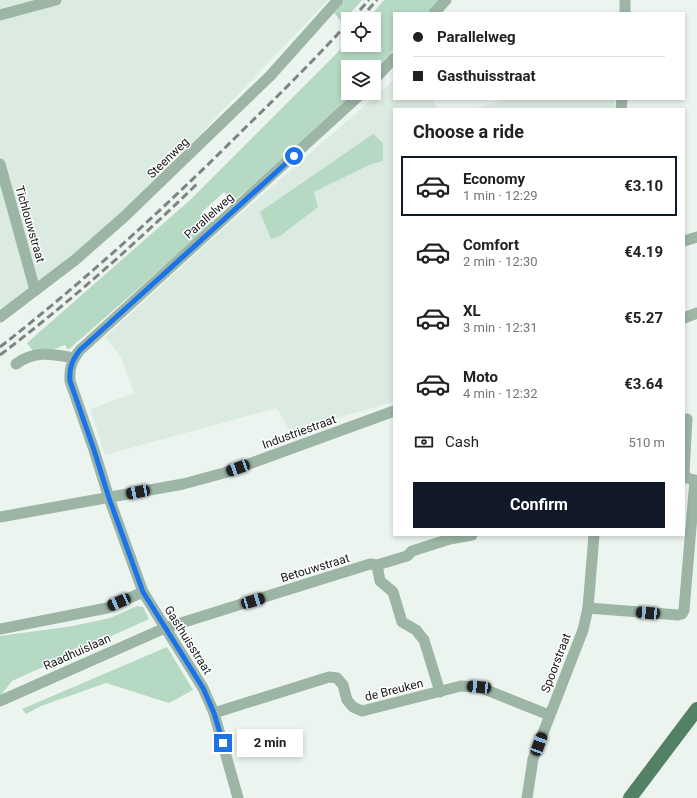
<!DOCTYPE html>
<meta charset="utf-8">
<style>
:root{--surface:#fff;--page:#f6f6f6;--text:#202124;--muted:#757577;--line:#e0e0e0;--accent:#111827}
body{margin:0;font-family:Roboto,sans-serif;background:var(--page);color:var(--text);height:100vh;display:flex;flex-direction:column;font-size:15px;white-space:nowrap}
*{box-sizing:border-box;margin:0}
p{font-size:13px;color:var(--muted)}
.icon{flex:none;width:22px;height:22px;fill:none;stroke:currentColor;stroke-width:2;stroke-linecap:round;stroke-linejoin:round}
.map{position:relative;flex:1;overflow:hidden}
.side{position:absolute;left:393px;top:108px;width:292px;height:428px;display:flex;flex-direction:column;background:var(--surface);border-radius:0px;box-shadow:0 2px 6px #0003}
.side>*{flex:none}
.top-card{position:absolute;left:393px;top:12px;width:292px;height:88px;border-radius:0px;box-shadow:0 2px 6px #0003;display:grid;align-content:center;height:88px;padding:0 20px;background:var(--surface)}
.tools{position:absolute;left:341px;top:12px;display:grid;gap:8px}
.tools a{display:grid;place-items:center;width:40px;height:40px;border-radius:0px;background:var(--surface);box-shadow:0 2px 6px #0003;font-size:20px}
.end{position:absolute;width:18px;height:18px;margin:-9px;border:5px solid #1a73e8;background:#fff;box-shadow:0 0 0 2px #fff}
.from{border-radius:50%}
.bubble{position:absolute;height:28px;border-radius:0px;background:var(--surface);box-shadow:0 2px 6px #0003;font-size:13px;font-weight:700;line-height:28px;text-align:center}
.car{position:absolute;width:12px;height:24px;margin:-12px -6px;border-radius:5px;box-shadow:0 0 3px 1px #0007;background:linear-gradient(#222 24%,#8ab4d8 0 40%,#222 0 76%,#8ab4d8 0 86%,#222 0)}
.top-card b{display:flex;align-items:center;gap:14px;height:38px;font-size:15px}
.top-card b+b{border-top:1px solid var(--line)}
.top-card i{width:10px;height:10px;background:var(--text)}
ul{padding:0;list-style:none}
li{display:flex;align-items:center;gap:12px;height:60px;margin:0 8px 6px;padding:0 12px;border:2px solid transparent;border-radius:0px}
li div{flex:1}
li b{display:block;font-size:15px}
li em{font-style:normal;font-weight:700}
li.current{border-color:var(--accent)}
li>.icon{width:36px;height:36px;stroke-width:1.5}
h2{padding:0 20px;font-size:18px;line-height:48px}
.pay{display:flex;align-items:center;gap:10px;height:44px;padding:0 20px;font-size:15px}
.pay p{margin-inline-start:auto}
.action{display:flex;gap:8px;margin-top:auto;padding:8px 20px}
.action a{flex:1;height:46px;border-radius:0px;background:var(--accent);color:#fff;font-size:16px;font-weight:700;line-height:46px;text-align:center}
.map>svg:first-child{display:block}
</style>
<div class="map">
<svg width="697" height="798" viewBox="0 0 697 798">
<rect width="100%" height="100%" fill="#ecf4ef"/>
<g fill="#dcebe1">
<path d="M0 0H328L102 237 0 311Z"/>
<path d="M394 80V99H433L437 109H394V402L290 431 277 408 105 455 90 409 134 393 121 357 105 337 222 230Z"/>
<path d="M507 99H614V109H475Z"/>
</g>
<g fill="#b5d9c3">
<path d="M345 0H362L342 22 334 13Z"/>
<path d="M384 0H439L427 13H394V49L374 71V67H348V93H354L246 191 233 201 224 192 202 212 213 223 68 350 65 345 54 349 33 351 27 343 190 200 334 56 348 41V45H374V19H368Z"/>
<path d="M373 134 383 143V161L369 165 314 192 318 207 280 236 271 239 260 212Z"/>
<path d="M137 606 143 607 149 619 12 681 0 696V636L73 626 110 618Z"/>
<path d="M167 647 193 690 169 703 106 683 41 706 26 714 22 709Z"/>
</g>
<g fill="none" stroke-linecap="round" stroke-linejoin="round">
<g stroke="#9cb5a5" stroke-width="11">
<path d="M434 13 446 0"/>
<path d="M625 13V0"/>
<path d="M0 15 56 0"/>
<path d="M374 80 394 58"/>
<path d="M621 109 622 99"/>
<path d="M0 164 35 290"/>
<path d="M684 241 697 237"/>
<path d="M0 317 75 260 124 217 270 76 338 0"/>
<path d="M684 318 697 313"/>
<path d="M16 364C35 350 52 354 74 358"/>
<path d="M0 517 183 484 224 473 394 411"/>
<path d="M377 565 380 581 393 592 402 622 416 630 424 640 440 692"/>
<path d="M588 608 678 615 682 614 684 610 695 480 687 478 684 473 687 419"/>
<path d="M0 629 107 608 143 592"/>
<path d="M0 701 165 628 370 564 377 565 407 556 412 551 450 539 472 535"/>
<path d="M214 713 329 677 337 678 343 685 347 700 353 707 362 711 461 686 479 687 549 715"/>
<path d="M238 798 214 713 203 688 143 592 109 498 94 450 70 381C69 368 72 360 80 350L362 93"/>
<path d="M527 798 533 759 583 630 588 608 594 535"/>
</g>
<path stroke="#528166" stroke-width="14" d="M630 798 697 709"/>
<g stroke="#7f8481" stroke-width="3" stroke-dasharray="8 4" stroke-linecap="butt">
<path d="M352 19 369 0"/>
<path d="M360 19 377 0"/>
<path d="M0 347C87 279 168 205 246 127 281 93 315 59 348 23"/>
<path d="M0 355C70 302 135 244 198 183"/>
</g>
</g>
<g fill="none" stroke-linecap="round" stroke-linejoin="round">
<path stroke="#1a73e8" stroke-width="5" d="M223 743 214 713 203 688 143 592 109 498 94 450 70 381C69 368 72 360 80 350L294 156"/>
</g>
<g text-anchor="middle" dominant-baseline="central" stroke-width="3" stroke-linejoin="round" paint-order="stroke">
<g font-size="12" fill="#161817" stroke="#fff">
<text transform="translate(168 158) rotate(-44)">Steenweg</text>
<text transform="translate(209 216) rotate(-42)">Parallelweg</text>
<text transform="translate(30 224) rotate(74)">Tichlouwstraat</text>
<text transform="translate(299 432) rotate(-20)">Industriestraat</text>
<text transform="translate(315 568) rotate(-17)">Betouwstraat</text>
<text transform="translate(188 640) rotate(58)">Gasthuisstraat</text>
<text transform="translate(77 652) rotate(-24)">Raadhuislaan</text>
<text transform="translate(556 663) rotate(-69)">Spoorstraat</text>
<text transform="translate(394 690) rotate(-14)">de Breuken</text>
</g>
</g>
</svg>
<div class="tools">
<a><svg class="icon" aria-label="locate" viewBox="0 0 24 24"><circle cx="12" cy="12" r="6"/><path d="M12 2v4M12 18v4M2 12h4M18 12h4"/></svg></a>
<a><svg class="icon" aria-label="layers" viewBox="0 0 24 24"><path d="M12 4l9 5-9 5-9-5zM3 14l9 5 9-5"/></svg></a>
</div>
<i class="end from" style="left:294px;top:156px"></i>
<i class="end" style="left:223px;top:743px"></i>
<div class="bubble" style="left:237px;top:729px;width:66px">2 min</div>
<i class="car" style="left:238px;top:468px;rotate:250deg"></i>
<i class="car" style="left:138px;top:492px;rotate:259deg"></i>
<i class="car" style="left:253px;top:601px;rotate:73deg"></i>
<i class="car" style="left:119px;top:602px;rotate:246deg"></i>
<i class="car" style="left:648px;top:613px;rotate:274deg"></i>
<i class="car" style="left:479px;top:687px;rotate:275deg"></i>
<i class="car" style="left:539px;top:744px;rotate:20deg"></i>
<div class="top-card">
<b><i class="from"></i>Parallelweg</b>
<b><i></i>Gasthuisstraat</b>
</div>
<section class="side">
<h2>Choose a ride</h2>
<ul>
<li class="current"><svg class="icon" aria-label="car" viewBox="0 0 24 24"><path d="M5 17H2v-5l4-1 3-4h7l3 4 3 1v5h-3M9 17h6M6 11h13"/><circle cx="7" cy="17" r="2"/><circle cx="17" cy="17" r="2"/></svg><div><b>Economy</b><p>1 min · 12:29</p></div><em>€3.10</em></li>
<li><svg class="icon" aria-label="car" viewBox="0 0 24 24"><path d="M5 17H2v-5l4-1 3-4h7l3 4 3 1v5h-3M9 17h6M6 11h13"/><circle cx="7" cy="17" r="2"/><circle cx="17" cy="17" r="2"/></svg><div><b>Comfort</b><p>2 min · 12:30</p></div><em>€4.19</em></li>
<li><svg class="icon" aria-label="car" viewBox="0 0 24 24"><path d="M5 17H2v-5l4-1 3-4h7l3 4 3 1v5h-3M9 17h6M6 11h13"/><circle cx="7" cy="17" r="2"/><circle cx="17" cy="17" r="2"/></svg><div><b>XL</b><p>3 min · 12:31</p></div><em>€5.27</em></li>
<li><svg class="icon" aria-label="car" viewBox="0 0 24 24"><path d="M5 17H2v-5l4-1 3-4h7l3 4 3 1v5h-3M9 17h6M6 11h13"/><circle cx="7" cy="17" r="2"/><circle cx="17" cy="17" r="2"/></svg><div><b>Moto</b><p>4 min · 12:32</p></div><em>€3.64</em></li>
</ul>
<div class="pay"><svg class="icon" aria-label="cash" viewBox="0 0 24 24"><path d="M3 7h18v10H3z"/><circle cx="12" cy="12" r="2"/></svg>Cash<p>510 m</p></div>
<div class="action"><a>Confirm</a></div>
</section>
</div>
